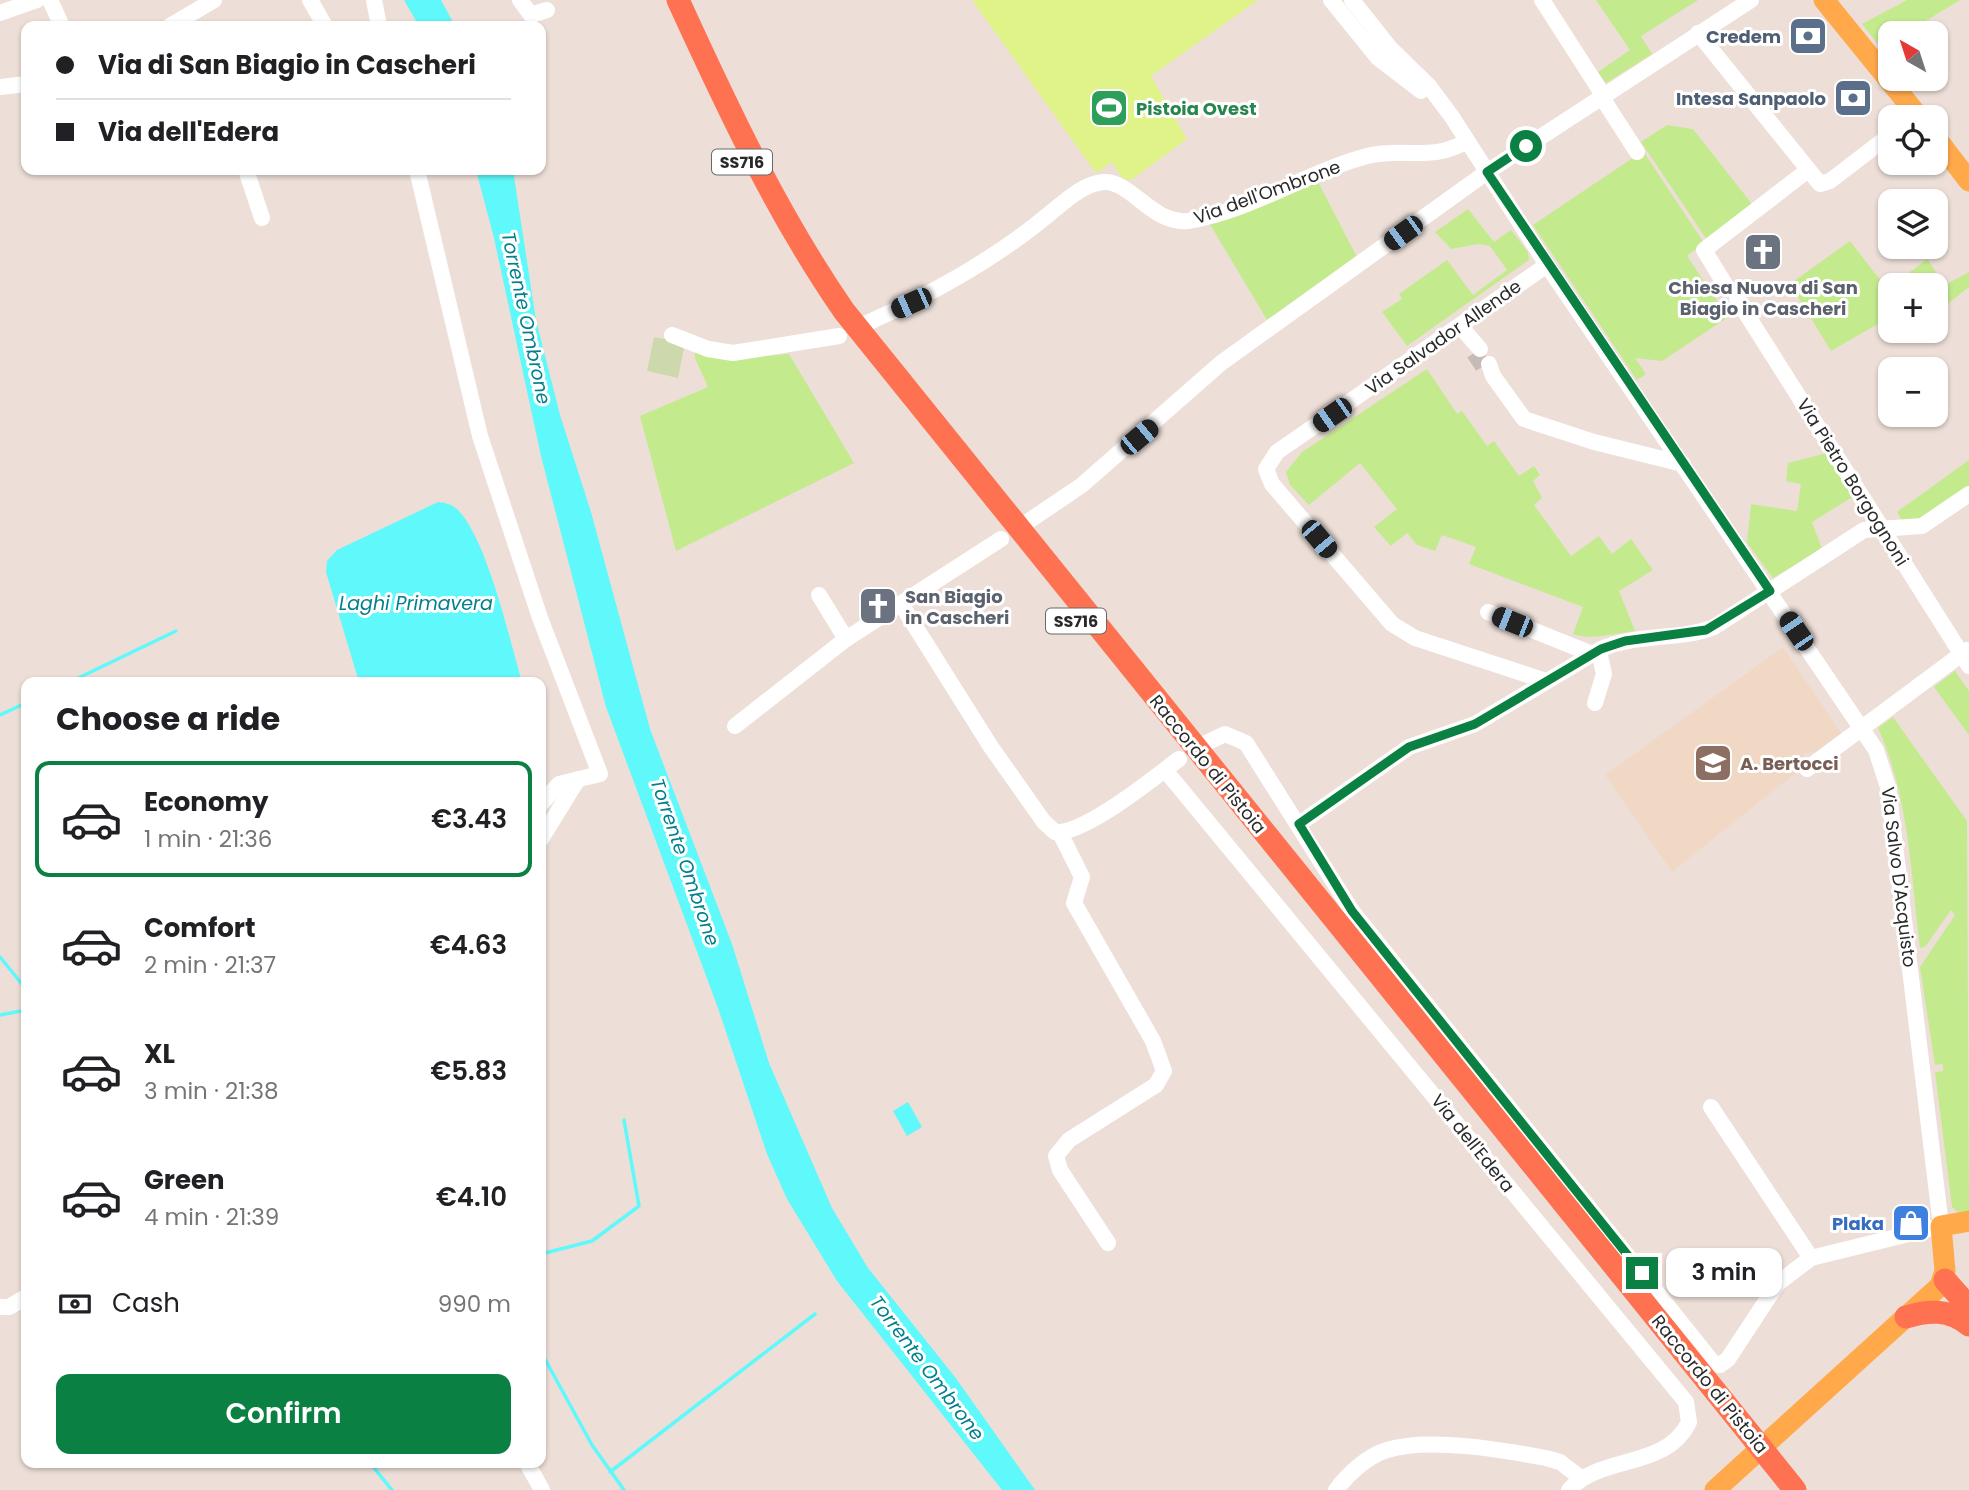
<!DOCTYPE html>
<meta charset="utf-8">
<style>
:root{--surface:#fff;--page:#f2f2f2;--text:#202124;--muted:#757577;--line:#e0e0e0;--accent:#0b8043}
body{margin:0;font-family:Poppins,sans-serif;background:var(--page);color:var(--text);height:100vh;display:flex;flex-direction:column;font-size:26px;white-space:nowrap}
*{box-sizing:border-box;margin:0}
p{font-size:23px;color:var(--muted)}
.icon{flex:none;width:38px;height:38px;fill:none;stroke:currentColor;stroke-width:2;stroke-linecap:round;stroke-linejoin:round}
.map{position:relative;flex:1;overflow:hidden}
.panel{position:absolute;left:21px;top:677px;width:525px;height:791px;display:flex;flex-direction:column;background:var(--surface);border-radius:14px;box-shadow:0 2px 5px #0004}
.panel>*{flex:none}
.guide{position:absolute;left:21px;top:21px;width:525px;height:154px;border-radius:14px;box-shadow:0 2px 5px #0004;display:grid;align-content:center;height:154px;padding:0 35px;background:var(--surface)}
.needle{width:46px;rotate:321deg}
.tools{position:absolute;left:1878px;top:21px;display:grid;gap:14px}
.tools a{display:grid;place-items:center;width:70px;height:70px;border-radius:14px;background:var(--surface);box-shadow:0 2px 5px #0004;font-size:35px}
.end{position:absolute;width:32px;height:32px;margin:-16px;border:9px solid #0b8043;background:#fff;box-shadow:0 0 0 4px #fff}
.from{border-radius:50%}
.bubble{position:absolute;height:49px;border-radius:14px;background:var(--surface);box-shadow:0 2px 5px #0004;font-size:23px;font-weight:600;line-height:49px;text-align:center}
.car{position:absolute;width:21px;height:42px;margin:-21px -10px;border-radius:9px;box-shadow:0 0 5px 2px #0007;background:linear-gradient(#222 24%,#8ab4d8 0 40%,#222 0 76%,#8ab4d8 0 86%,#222 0)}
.guide b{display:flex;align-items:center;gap:24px;height:66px;font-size:26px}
.guide b+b{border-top:2px solid var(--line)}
.guide i{width:18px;height:18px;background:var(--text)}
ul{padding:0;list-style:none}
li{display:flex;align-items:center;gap:21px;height:116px;margin:0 14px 10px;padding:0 21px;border:4px solid transparent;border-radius:14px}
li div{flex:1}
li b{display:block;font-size:26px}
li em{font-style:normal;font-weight:600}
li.selected{border-color:var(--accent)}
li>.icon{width:63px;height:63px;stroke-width:1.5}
h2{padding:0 35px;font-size:32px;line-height:84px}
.pay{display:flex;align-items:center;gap:18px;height:77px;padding:0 35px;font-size:26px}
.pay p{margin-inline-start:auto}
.button{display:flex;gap:14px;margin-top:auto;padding:14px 35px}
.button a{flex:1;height:80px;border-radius:14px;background:var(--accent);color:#fff;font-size:28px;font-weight:600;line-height:80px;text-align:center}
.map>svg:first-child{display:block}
</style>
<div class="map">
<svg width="1969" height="1490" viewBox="0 0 1969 1490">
<rect width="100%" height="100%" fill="#eddfd8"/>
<path fill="#f1d8c5" d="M1783 647 1841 733 1815 752 1804 753 1803 767 1672 872 1605 775Z"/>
<g fill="#c4ea8e">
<path d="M1596 0H1698L1641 36 1652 54 1606 83 1598 72 1630 50Z"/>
<path d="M1907 0H1960L1906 33H1890V43L1881 48 1862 24Z"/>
<path d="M1667 125 1693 129 1752 204 1707 240 1641 142Z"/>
<path d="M1643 151 1704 243 1687 256 1728 317 1662 361 1635 358 1646 374 1637 380 1533 225Z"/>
<path d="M1317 180 1357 257 1267 320 1208 221Z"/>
<path d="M1468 209 1494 242 1511 230 1528 252 1529 260 1407 346 1382 312 1402 299 1399 294 1447 260 1473 295 1507 270 1490 246 1478 244 1451 249 1435 232Z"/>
<path d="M1850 241 1881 281 1880 292 1890 296V317L1831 351 1790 284Z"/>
<path d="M1927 259 1945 285 1969 272V287L1936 313V285L1896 283Z"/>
<path d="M695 351 735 359 789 354 854 463 676 551 640 416 708 387 695 358Z"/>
<path d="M1427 369 1457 414 1462 411 1487 446 1494 441 1519 476 1534 466 1540 475 1533 481 1542 498 1534 505 1571 556 1599 536 1612 554 1631 539 1653 570 1619 591 1635 631C1613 633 1594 641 1573 634L1583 607 1469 564 1476 547 1442 535 1435 551 1417 545 1407 533 1391 546 1374 527 1397 509 1360 463 1309 505 1290 485 1286 472 1302 452Z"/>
<path d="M1827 453 1854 496 1812 522 1822 549 1773 578 1747 543 1751 504 1797 511 1801 484 1786 481 1788 463Z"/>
<path d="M1969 460V487L1922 519 1903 522 1897 512Z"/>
<path d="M1955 671 1969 691V735L1934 687Z"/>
<path d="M1893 717 1967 821 1969 1213 1961 1215 1952 1207 1935 1072 1943 1071V1064L1935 1065 1920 967 1955 915 1951 910 1925 947 1920 948C1911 874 1909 797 1878 728Z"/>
</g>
<path fill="#cdd9ad" d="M654 337 685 343 678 378 647 371Z"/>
<path fill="#dff388" d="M972 0H1258L1151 76 1187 139 1131 180 1122 178 1112 162 1096 173Z"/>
<g fill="#5ff8fb">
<path d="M404 0H441L455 26H419Z"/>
<path d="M476 170H513L536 320 560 415 591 512 650 729 732 944 769 1063 832 1208 868 1268 955 1377 1035 1490H1002L837 1281 787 1199 767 1154 718 1008 606 707 541 456 494 238Z"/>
<path d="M438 502C446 503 452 504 458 510 487 539 510 641 522 682H359L326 572 327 561 337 550Z"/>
<path d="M908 1102 922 1127 907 1136 893 1111Z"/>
</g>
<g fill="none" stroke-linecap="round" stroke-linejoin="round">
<g stroke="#5ff8fb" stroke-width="3.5">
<path d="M70 682 176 631"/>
<path d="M0 715 26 703"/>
<path d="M0 957 26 989"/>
<path d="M0 1015 26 1010"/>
<path d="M541 1254 592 1241 639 1206 624 1120"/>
<path d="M541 1352 592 1445 624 1490"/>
<path d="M370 1463 392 1490"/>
<path d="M610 1472 815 1314"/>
</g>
<path stroke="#c6bbb5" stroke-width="16" stroke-dasharray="16 8" stroke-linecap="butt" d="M1474 353 1484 368"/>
<g stroke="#fff" stroke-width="16">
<path d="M50 0 62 26"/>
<path d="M310 0 325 26"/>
<path d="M374 0 379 26"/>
<path d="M520 0 531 15 547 10"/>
<path d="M1331 0 1378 58 1421 91"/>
<path d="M1542 0 1603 95"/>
<path d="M0 13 37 0"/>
<path d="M170 26 214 0"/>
<path d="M1698 33 1820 184 1830 181 1890 135"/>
<path d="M0 87 26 84"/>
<path d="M1601 96 1637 152"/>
<path d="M246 170 262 218"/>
<path d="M417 170 480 436 540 618 600 774 559 784 541 804"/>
<path d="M1726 286 1704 250 1808 170"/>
<path d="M1737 299 1969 666"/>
<path d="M863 325C929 295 991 262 1048 215 1063 203 1082 184 1103 182 1131 180 1151 224 1188 221 1251 211 1307 172 1367 156 1404 147 1433 162 1467 141"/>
<path d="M1460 326 1480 349"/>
<path d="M672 335 708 349 733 353 839 336"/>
<path d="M1489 364 1493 376 1524 419 1594 442 1683 464"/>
<path d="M1023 525 1082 485 1221 363 1487 172 1751 0"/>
<path d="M819 595 846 639"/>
<path d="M901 604 991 747 1044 822 1055 832C1084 835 1155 777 1179 759"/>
<path d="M1488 612 1592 654"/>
<path d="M1546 681 1415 638 1392 624 1272 484 1266 469 1277 452 1547 265"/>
<path d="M1595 703 1604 674 1599 651"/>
<path d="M735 726 846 639 1001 539"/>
<path d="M1202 745 1225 734 1246 743 1352 911 1714 1364 1720 1365 1728 1359 1778 1283 1811 1258 1941 1226 1888 787 1876 750 1547 265 1452 117 1429 86 1390 48 1352 0"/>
<path d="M1807 769 1967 650"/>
<path d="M1165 770 1686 1402 1689 1422C1666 1470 1601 1454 1569 1490"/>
<path d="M1299 824 1409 747 1475 724 1601 649C1637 633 1678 641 1714 627L1864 530 1922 526 1969 494"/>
<path d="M1060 833 1082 877 1074 903 1153 1041 1164 1071 1156 1085 1069 1140 1056 1156 1060 1170 1108 1243"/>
<path d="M541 839 578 779"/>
<path d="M1711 1107 1811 1258"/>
<path d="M0 1307H9L26 1297"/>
<path d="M527 1463 542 1490"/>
<path d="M1336 1490C1348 1474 1367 1456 1387 1450 1429 1437 1503 1450 1546 1458L1560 1462 1581 1478"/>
</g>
<g stroke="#ffa94b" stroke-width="21">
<path d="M1824 0 1919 117"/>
<path d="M1936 138 1969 181"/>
<path d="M1715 1490 1940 1286 1945 1271 1941 1226 1969 1221"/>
</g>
<g stroke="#ff7251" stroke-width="23">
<path d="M678 0C727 107 777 214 844 311L1795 1490"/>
<path d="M1945 1280 1969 1307"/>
<path d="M1906 1317C1929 1310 1949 1309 1969 1325"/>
</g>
</g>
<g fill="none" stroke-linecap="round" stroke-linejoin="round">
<path stroke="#0b8043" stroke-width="9" d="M1526 146 1487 172 1770 591 1706 630 1625 641 1601 649 1475 724 1409 747 1299 824 1352 911 1642 1273"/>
</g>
<defs>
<symbol id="bank-square" viewBox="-11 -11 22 22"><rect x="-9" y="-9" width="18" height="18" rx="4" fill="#5c6f8a" stroke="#fff"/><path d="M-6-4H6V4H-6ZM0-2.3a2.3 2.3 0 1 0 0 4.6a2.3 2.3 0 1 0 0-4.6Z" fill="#fff"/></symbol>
<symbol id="stadium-square" viewBox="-11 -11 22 22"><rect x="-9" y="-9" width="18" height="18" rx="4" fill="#2e9e5b" stroke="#fff"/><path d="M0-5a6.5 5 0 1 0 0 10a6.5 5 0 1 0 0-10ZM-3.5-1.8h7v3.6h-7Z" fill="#fff"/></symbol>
<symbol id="church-square" viewBox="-11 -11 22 22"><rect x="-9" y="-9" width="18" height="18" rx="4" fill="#6b7280" stroke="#fff"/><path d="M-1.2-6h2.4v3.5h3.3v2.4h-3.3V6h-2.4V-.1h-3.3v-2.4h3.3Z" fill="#fff"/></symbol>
<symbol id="school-square" viewBox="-11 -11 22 22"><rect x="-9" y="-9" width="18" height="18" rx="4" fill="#8d6e63" stroke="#fff"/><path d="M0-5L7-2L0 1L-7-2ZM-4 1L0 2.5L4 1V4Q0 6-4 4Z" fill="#fff"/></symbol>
<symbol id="shop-square" viewBox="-11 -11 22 22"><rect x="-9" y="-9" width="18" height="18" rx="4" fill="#3f7fe0" stroke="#fff"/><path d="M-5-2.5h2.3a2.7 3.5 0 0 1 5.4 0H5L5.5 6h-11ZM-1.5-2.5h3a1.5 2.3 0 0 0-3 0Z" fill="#fff"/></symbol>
</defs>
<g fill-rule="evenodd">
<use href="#bank-square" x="1786" y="14" width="44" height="44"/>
<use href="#bank-square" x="1831" y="76" width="44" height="44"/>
<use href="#stadium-square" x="1087" y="86" width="44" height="44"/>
<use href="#church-square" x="1741" y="230" width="44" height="44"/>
<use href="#church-square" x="856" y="584" width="44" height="44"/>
<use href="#school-square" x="1691" y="741" width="44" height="44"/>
<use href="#shop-square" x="1889" y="1201" width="44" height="44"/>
</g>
<g text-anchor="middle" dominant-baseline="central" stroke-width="6" stroke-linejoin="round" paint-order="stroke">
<g fill="#fff" stroke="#696969" stroke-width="2">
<rect x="712" y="149.5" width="60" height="25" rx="5"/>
<rect x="1046" y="608.5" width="60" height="25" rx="5"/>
</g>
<g font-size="16" font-weight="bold" fill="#292929">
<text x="742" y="162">SS716</text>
<text x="1076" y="621">SS716</text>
</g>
<g font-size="18" font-weight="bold" fill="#4e5e75" stroke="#fff" text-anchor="end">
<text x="1781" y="36">Credem</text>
<text x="1826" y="98">Intesa Sanpaolo</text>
</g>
<g font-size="18" font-weight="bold" fill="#27864d" stroke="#fff" text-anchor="start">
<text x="1136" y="108">Pistoia Ovest</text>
</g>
<g font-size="18" fill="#292929" stroke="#fff">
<text transform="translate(1267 192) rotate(-20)">Via dell'Ombrone</text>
<text transform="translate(1443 337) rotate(-35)">Via Salvador Allende</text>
<text transform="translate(1853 482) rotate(58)">Via Pietro Borgognoni</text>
<text transform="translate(1208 764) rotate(51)">Raccordo di Pistoia</text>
<text transform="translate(1899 877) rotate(83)">Via Salvo D'Acquisto</text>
<text transform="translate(1473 1143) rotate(51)">Via dell'Edera</text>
<text transform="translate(1710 1384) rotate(51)">Raccordo di Pistoia</text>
</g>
<g font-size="18" font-weight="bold" fill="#5b616d" stroke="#fff">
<text x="1763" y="287">Chiesa Nuova di San<tspan x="1763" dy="21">Biagio in Cascheri</tspan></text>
<text x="905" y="596" text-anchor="start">San Biagio<tspan x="905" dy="21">in Cascheri</tspan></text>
</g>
<g font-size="18" font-weight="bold" fill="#785e54" stroke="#fff" text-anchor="start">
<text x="1740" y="763">A. Bertocci</text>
</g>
<g font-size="18" font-weight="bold" fill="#366cbe" stroke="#fff" text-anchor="end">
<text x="1884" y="1223">Plaka</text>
</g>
<g font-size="19" font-style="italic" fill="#03808f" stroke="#fff">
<text transform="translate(526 318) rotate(78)">Torrente Ombrone</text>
<text x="416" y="603">Laghi Primavera</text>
<text transform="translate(685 862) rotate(71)">Torrente Ombrone</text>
<text transform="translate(927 1368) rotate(53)">Torrente Ombrone</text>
</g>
</g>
</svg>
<div class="tools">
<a><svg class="needle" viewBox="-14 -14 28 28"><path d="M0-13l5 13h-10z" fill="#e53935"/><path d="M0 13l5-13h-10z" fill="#757577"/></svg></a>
<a><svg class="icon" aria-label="locate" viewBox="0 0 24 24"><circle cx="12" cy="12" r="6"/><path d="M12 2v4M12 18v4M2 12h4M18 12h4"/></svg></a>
<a><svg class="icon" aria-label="layers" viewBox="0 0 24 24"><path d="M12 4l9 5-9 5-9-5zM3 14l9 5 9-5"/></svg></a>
<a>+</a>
<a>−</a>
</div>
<i class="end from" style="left:1526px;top:146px"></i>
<i class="end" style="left:1642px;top:1273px"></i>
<div class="bubble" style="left:1666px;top:1248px;width:116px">3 min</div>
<i class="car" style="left:1403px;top:233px;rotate:234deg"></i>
<i class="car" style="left:911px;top:303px;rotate:246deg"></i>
<i class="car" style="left:1332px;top:415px;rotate:235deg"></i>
<i class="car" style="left:1139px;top:437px;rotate:50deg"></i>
<i class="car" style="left:1319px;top:539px;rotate:140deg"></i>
<i class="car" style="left:1512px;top:622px;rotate:292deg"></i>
<i class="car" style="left:1796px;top:631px;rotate:326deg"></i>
<div class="guide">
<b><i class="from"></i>Via di San Biagio in Cascheri</b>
<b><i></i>Via dell'Edera</b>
</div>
<section class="panel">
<h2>Choose a ride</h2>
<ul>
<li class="selected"><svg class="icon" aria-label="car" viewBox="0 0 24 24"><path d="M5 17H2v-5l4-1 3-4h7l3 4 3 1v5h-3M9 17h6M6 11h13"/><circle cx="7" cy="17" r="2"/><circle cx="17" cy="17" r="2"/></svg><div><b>Economy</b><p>1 min · 21:36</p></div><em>€3.43</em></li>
<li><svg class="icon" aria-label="car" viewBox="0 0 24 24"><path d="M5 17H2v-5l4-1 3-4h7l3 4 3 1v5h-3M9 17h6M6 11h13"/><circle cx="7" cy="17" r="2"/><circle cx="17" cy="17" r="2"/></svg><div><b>Comfort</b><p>2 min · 21:37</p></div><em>€4.63</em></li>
<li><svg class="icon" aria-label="car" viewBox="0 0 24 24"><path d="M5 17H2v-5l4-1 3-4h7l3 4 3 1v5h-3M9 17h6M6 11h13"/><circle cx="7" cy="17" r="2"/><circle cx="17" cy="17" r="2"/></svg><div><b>XL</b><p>3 min · 21:38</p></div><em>€5.83</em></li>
<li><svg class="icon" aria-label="car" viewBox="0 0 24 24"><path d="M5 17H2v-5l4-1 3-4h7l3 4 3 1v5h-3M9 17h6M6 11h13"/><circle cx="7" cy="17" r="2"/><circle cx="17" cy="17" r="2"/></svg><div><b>Green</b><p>4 min · 21:39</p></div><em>€4.10</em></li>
</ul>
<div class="pay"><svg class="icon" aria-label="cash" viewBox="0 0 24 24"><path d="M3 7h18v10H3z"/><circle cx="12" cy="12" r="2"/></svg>Cash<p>990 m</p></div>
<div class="button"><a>Confirm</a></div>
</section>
</div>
